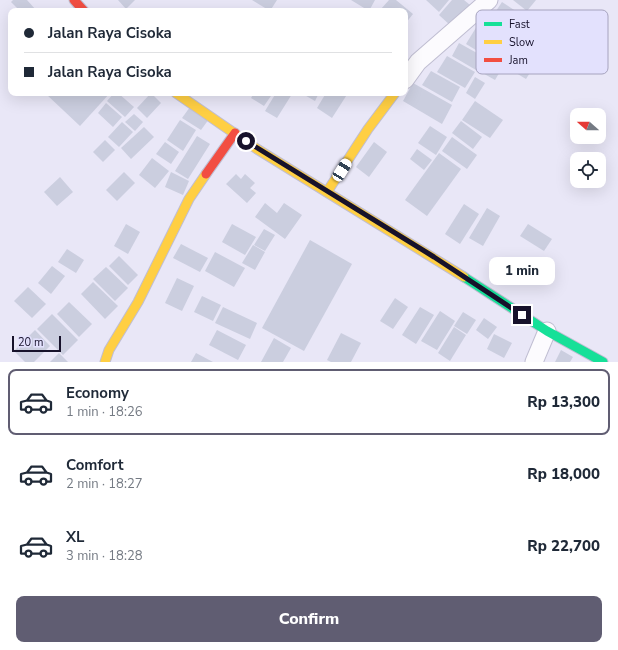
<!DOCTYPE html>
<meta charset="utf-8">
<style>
:root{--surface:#fff;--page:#f2f2f3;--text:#1f2937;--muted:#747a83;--line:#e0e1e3;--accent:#605d72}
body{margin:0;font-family:"Nunito Sans",sans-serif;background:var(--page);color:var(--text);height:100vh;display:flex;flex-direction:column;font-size:15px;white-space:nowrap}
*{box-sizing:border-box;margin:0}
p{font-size:13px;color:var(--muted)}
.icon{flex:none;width:22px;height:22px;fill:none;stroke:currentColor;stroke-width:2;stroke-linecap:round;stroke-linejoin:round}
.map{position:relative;height:362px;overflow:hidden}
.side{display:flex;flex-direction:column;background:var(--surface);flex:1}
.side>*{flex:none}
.hud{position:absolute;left:8px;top:8px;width:400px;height:88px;border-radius:8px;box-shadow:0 4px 16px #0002;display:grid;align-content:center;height:88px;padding:0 16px;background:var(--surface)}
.needle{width:26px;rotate:291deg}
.tools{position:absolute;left:570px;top:108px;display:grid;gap:8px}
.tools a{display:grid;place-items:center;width:36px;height:36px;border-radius:8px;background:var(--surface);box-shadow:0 4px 16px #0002;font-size:20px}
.scale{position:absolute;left:12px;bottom:10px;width:49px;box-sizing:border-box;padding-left:4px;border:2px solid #17122b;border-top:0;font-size:11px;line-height:14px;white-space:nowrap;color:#17122b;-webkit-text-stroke:3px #e3e1fd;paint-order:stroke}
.end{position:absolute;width:18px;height:18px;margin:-9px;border:5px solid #17122b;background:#fff;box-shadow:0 0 0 2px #fff}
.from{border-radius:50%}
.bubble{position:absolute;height:28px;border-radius:8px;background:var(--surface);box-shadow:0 4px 16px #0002;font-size:13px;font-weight:800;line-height:28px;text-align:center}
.car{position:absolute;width:12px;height:24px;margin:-12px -6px;border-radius:5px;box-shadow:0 0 3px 1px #0007;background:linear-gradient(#fff 24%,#345 0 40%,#fff 0 76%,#345 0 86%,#fff 0)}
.hud b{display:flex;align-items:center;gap:14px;height:38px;font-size:15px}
.hud b+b{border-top:1px solid var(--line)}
.hud i{width:10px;height:10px;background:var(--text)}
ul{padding:7px 0 0;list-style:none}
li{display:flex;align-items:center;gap:12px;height:66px;margin:0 8px 6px;padding:0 8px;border:2px solid transparent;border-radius:8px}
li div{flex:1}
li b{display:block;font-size:15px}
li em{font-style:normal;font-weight:800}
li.on{border-color:var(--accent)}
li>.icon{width:36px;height:36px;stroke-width:1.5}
.action{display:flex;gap:8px;margin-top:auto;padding:8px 16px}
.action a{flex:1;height:46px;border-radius:8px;background:var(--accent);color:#fff;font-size:16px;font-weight:800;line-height:46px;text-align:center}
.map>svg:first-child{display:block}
</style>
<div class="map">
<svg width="618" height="362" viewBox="0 0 618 362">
<rect width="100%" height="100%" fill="#e9e7f7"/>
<g fill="#cbcedf">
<path d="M13 0H27L36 10 20 11 11 2Z"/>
<path d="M118 0H135L126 9Z"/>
<path d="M252 0H277L270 11Z"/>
<path d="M351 0H375L369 11Z"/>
<path d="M389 0H396L413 14 405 24V11H383L381 9Z"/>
<path d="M426 0H449L439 12Z"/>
<path d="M452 0H464L470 5 451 26 439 15Z"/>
<path d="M513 0H536L527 11Z"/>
<path d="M502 2 522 15 513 30 492 17Z"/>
<path d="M477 26 500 41 489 58 466 44Z"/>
<path d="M459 43 484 57 476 70 452 56Z"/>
<path d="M514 43 539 58 526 79 501 64Z"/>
<path d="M447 56 475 72 465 88 437 72Z"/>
<path d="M485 61 501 70 495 80 479 71Z"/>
<path d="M431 71 460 87 452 102 422 85Z"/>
<path d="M475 77 485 83 475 99 466 93Z"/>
<path d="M413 83 452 105 442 124 403 101Z"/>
<path d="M47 93H110L80 126 46 94Z"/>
<path d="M114 93H118L134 107 125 117 107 101Z"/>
<path d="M151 93 161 103 147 118 137 108Z"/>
<path d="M254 93H273L264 106 251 98Z"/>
<path d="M276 93 292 94 277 118 265 111Z"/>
<path d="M301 93H319L315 101Z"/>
<path d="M326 93H348L332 118 317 108Z"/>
<path d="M475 101 503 120 490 138 462 120Z"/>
<path d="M106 103 122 117 113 127 98 113Z"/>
<path d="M190 107 209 119 201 130 182 118Z"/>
<path d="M134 114 143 122 135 131 125 122Z"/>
<path d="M180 120 196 130 183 151 167 140Z"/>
<path d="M461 121 482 137 473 149 452 133Z"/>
<path d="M122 122 133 132 119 147 108 137Z"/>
<path d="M430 126 447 137 436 155 418 143Z"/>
<path d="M144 127 154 137 131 159 121 148Z"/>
<path d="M197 136 210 144 188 179 175 171Z"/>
<path d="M452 137 477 155 467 169 442 151Z"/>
<path d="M105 140 115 150 103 162 93 152Z"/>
<path d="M165 142 179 152 171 164 156 154Z"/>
<path d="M374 142 387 152 369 177 356 167Z"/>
<path d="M417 149 432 160 424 170 410 159Z"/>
<path d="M439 153 461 169 427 216 405 200Z"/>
<path d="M152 158 169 171 155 188 139 175Z"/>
<path d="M124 172 135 183 117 201 106 190Z"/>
<path d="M171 172 189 181 183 195 165 187Z"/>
<path d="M236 174 241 179 245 174 255 183 250 188 256 193 247 203 226 184Z"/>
<path d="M60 177 73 192 57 206 44 192Z"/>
<path d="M265 203 277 213 284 203 302 215 285 239 255 217Z"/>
<path d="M464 204 479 214 460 244 445 234Z"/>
<path d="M487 208 500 216 483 246 469 238Z"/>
<path d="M126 224 140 232 128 254 114 246Z"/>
<path d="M232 224 256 237 245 255 222 242Z"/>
<path d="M528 224 552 239 544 251 520 236Z"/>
<path d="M264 229 275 235 265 251 254 245Z"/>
<path d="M310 240 352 264 304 351 262 328Z"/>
<path d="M181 244 208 258 200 272 173 258Z"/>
<path d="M253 245 265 252 255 270 242 263Z"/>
<path d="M67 249 84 260 76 273 58 262Z"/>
<path d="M215 252 245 268 234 287 205 271Z"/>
<path d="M119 256 138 275 128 285 109 266Z"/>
<path d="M52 266 65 276 51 294 38 283Z"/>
<path d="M106 267 128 288 115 301 93 279Z"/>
<path d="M177 278 194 286 182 311 165 303Z"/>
<path d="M93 282 118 306 105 319 81 294Z"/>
<path d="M28 287 46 304 32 318 14 301Z"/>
<path d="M202 296 221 305 213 321 194 312Z"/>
<path d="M395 298 408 307 393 329 380 321Z"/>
<path d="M69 302 92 324 79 337 57 314Z"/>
<path d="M223 307 257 323 250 339 215 323Z"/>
<path d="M420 307 434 315 416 344 402 335Z"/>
<path d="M440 311 455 321 437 350 421 341Z"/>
<path d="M463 312 476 320 467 334 454 326Z"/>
<path d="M52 314 78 340 63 355 37 329Z"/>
<path d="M484 318 497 327 488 339 476 330Z"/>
<path d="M454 327 466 335 450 361 438 353Z"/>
<path d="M35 330 50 346 34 362H25L14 351Z"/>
<path d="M217 330 246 345 238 360 209 345Z"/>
<path d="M341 333 361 343 351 362H331L327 360Z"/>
<path d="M494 334 512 343 504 358 487 349Z"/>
<path d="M274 338 291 348 283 362H261Z"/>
<path d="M561 350 573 357 570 362H555Z"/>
<path d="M59 353 68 362H50Z"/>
<path d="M196 353 213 362H191Z"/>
</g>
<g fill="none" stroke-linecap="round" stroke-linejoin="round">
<defs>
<g id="street">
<path d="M405 80 418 62 489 0"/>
<path d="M534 362 547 331"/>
</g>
<path id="fast" d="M464 277 547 331 603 362"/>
<g id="slow">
<path d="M176 93 257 149 464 277"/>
<path d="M327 192 368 129 395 93"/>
<path d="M105 362 109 350 138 302 189 199 206 174"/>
</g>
<g id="jam">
<path d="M74 0 84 11"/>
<path d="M206 174 235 133"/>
</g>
</defs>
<use href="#street" stroke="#c0bed2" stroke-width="19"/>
<use href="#fast" stroke="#c0bed2" stroke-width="11"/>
<use href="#slow" stroke="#c0bed2" stroke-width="11"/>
<use href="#jam" stroke="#c0bed2" stroke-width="11"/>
<use href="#street" stroke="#fcfbfe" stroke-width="17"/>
<use href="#fast" stroke="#16e098" stroke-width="9"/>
<use href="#slow" stroke="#ffcf43" stroke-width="9"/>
<use href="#jam" stroke="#f24e42" stroke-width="9"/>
</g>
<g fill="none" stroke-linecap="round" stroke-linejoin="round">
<path stroke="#17122b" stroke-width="5" d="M246 141 434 257 522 315"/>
</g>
<rect x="476" y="10" width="132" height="64" rx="6" fill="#e3e1fd" stroke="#a6a3be" stroke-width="1"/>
<rect x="484" y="22" width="18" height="4" fill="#16e098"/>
<rect x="484" y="40" width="18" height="4" fill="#ffcf43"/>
<rect x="484" y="58" width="18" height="4" fill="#f24e42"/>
<g font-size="11" fill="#17122b">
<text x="509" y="28">Fast</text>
<text x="509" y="46">Slow</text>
<text x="509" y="64">Jam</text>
</g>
</svg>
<div class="tools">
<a><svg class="needle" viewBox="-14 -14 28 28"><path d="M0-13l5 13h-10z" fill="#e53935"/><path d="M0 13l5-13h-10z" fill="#747a83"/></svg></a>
<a><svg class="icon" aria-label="locate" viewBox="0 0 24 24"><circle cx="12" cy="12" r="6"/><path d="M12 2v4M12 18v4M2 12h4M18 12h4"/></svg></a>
</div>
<div class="scale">20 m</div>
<i class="end from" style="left:246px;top:141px"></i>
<i class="end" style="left:522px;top:315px"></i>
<div class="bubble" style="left:489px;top:257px;width:66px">1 min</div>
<i class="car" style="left:342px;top:170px;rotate:32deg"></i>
<div class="hud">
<b><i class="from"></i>Jalan Raya Cisoka</b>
<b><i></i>Jalan Raya Cisoka</b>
</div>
</div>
<section class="side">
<ul>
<li class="on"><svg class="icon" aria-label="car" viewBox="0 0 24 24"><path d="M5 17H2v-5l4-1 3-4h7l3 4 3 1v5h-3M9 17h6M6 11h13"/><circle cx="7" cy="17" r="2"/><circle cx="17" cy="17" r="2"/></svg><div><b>Economy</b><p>1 min · 18:26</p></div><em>Rp 13,300</em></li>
<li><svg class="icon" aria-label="car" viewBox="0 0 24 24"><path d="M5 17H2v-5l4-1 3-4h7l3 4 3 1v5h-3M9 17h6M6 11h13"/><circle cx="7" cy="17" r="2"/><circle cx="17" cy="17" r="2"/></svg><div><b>Comfort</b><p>2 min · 18:27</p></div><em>Rp 18,000</em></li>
<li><svg class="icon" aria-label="car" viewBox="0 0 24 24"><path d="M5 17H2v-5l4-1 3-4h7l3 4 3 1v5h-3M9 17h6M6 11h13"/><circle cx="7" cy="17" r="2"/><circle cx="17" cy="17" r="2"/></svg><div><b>XL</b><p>3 min · 18:28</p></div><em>Rp 22,700</em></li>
</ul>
<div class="action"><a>Confirm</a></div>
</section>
